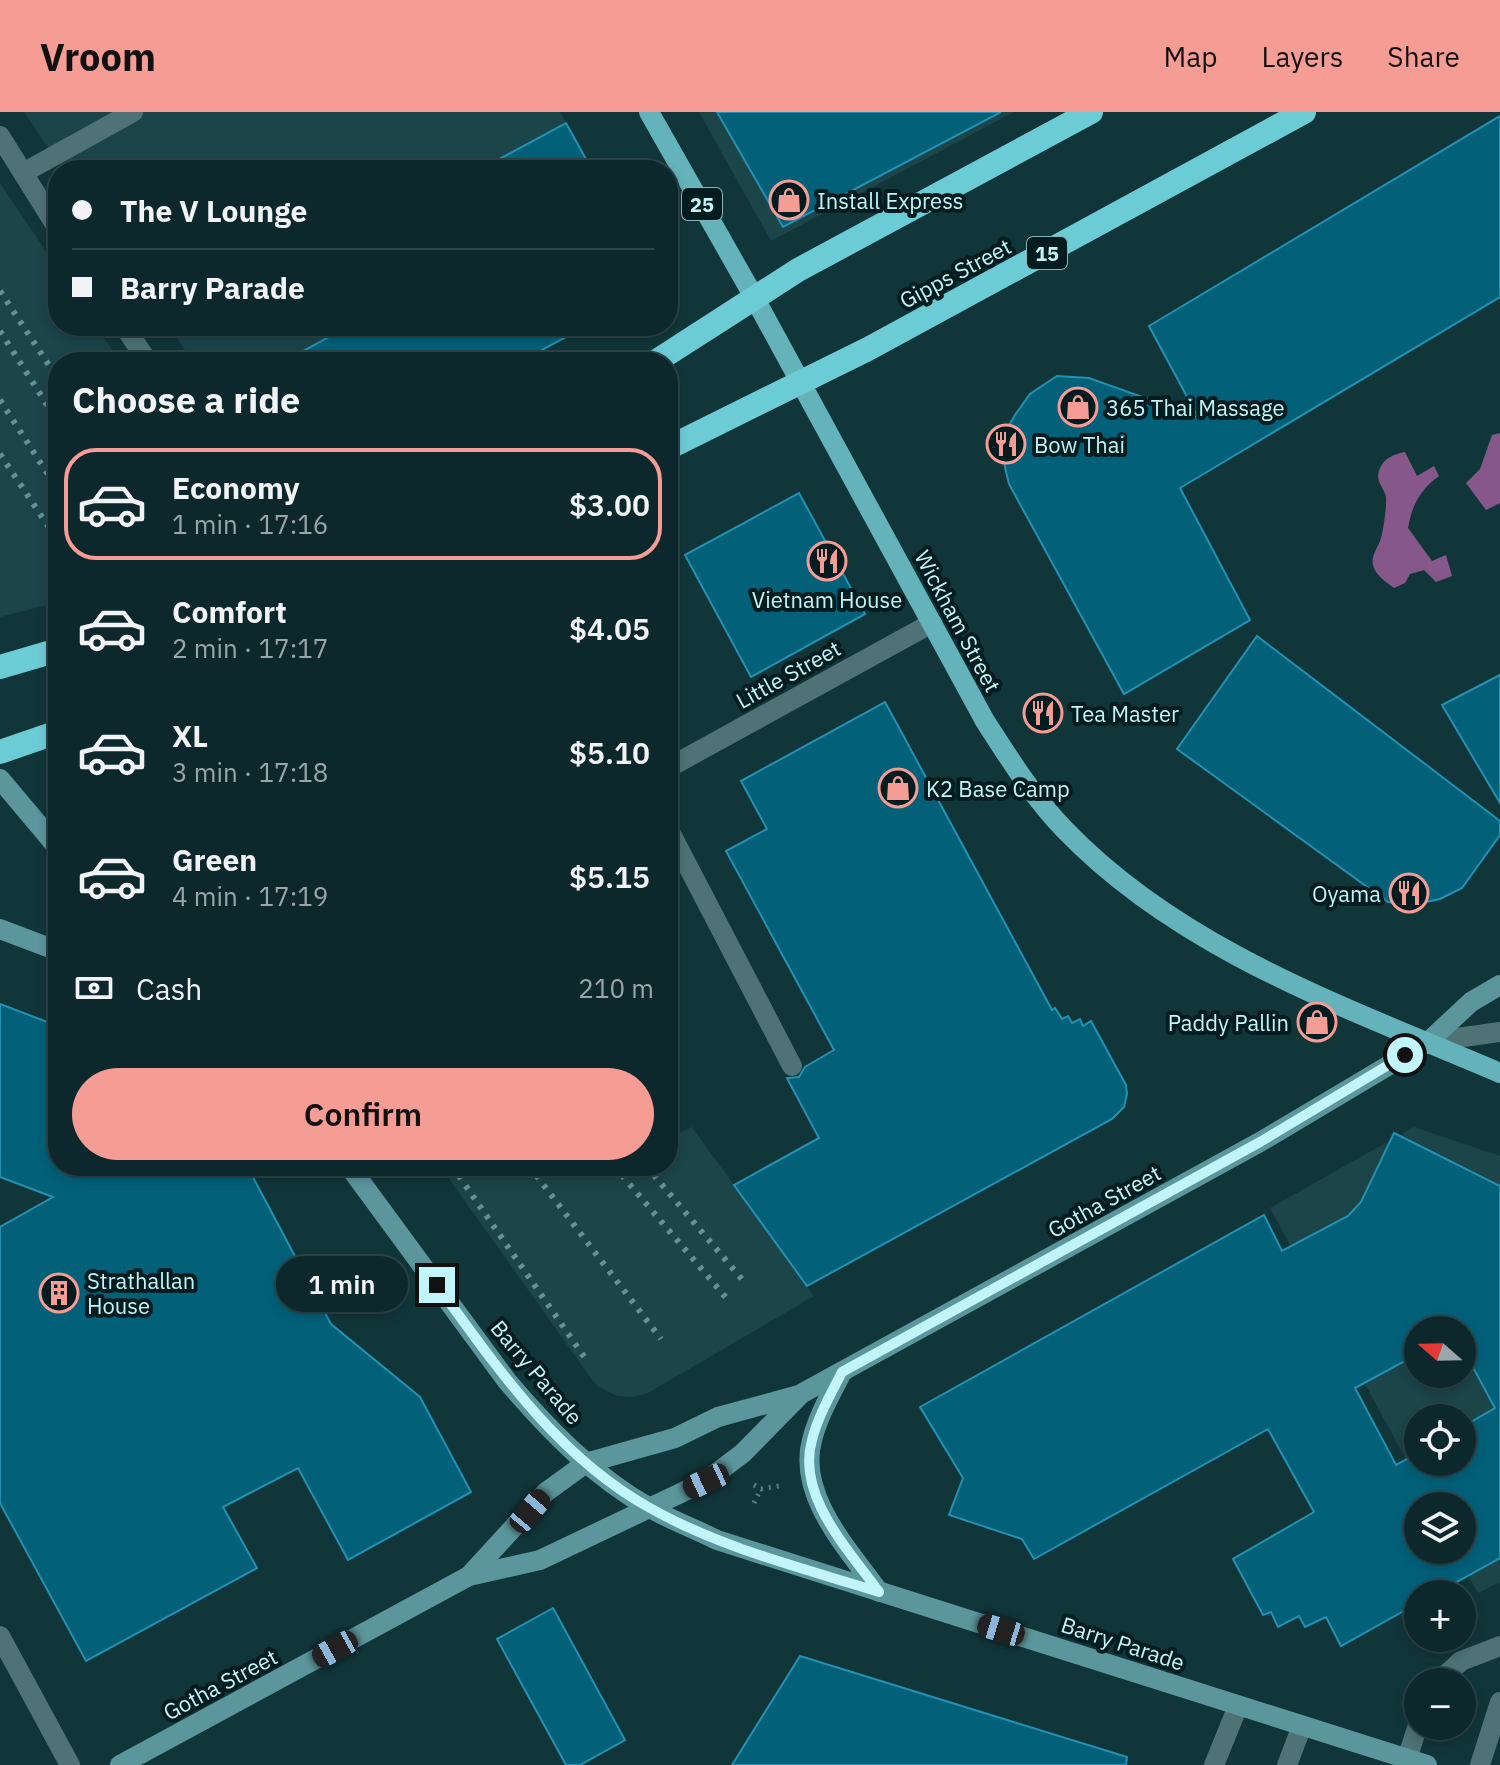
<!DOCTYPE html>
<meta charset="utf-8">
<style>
:root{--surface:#0d282c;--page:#163034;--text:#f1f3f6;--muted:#9aa6a9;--line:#2d4448;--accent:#f59c95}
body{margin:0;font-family:"IBM Plex Sans",sans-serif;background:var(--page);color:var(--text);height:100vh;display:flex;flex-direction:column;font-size:30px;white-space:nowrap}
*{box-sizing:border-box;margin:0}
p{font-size:26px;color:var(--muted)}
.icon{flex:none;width:44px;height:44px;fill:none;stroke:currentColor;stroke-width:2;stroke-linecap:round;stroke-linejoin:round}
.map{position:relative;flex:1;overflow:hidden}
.sheet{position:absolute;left:48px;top:240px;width:630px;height:824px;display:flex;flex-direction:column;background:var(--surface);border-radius:32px;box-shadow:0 4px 12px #0003,0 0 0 2px var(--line)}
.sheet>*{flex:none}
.top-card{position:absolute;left:48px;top:48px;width:630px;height:176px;border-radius:32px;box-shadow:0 4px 12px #0003,0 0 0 2px var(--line);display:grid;align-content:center;height:176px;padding:0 24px;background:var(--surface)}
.needle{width:52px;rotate:290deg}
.fabs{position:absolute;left:1404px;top:1204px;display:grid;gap:16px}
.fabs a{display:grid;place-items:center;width:72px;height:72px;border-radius:50%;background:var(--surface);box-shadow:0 4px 12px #0003,0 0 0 2px var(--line);font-size:40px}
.end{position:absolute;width:36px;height:36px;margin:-18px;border:10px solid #c1f5fa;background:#111;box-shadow:0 0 0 4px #111}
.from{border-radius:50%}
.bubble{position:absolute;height:56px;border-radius:28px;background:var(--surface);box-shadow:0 4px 12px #0003,0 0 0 2px var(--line);font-size:26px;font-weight:600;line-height:56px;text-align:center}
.car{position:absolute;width:24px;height:48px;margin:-24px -12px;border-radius:10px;box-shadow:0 0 6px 2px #0007;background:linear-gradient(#222 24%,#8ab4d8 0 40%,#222 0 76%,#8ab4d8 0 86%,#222 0)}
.top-card b{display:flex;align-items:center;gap:28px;height:76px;font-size:30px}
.top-card b+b{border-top:2px solid var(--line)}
.top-card i{width:20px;height:20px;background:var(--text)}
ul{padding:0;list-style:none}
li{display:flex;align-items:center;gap:24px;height:112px;margin:0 16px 12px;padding:0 8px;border:4px solid transparent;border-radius:32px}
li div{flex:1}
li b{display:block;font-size:30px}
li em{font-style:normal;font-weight:600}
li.selected{border-color:var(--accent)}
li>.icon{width:72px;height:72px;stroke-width:1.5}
h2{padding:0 24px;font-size:36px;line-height:96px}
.pay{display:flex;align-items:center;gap:20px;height:88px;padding:0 24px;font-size:30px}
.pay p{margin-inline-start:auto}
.cta{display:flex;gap:16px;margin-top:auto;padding:16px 24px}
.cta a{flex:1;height:92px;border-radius:48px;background:var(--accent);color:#111;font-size:32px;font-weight:600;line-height:92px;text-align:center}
header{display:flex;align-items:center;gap:48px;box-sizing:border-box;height:112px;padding:0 40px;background:var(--accent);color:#111}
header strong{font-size:38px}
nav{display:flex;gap:44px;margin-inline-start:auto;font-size:28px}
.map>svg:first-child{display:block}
</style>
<header>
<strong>Vroom</strong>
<nav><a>Map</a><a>Layers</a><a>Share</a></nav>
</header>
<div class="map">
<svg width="1500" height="1653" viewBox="0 0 1500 1653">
<rect width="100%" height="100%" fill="#11363a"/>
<g fill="#1b4549" fill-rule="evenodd">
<path d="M24 0H560L592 58H63Z"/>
<path d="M699 0H1014L771 129Z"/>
<path d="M0 71 58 157V214H96L120 250H58V490L0 505Z"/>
<path d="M169 214H586L520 250H193Z"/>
<path d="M668 1011 677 1022 692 1015 814 1184 646 1282 632 1285 617 1284 597 1274 590 1265 440 1054H668Z"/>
<path d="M1414 1015 1500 1044V1470L1478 1481 1454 1438H1462V1394H1431L1270 1096ZM1418 1218H1462V1262H1418ZM1418 1306H1462V1350H1418Z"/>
</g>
<g fill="#865889">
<path d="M1500 321V391L1486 398 1466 371 1480 357 1492 323Z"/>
<path d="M1405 340 1417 364 1434 354 1439 364C1420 378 1412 393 1408 416L1432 449 1446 443 1452 464 1436 470 1424 458 1410 462 1405 471 1394 476C1386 470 1375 463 1373 453 1371 444 1377 437 1380 429 1383 423 1387 392 1386 385 1384 374 1374 370 1380 356 1384 346 1395 342 1405 340Z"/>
</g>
<g fill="#036079" stroke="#2491b2" stroke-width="2" fill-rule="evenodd">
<path d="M717 0H1001L783 115Z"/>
<path d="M1500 4V185L1180 376 1250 508 1124 582 1009 372 999 330 1015 303 1030 282 1057 264 1089 266 1198 305 1149 214Z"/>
<path d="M566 11 592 58H479Z"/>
<path d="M349 214H586L520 250H283Z"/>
<path d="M799 381 865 502 751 565 685 443Z"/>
<path d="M1257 524 1500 709V723L1462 776 1440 787 1412 793 1388 790 1177 637Z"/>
<path d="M1500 563V691L1442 593Z"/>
<path d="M885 590 1052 898 1055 896 1062 907 1068 904 1072 911 1080 907 1083 914 1091 909 1126 973 1127 982 1124 995 1112 1007 807 1174 734 1073 819 1026 787 966 799 965 805 955 834 938 726 739 767 717 741 669Z"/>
<path d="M0 892 58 914V1054H247L331 1212 420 1285 471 1380 348 1448 298 1356 223 1395 257 1456 86 1549 0 1391V1115L53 1085 0 1065Z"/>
<path d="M1394 1021 1500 1074V1446L1435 1482H1418V1491L1341 1534 1326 1505 1305 1515 1299 1504 1278 1515 1271 1500 1263 1503 1233 1447 1314 1400 1268 1317 1034 1447 1022 1427 949 1403 963 1366 920 1295 1264 1103 1282 1139 1348 1104 1361 1090ZM1418 1218H1462V1235L1495 1296 1462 1315V1350H1418V1341L1396 1353 1355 1276 1418 1242ZM1418 1394H1462V1438H1418Z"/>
<path d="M553 1496 625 1628 580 1653H566L497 1527Z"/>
<path d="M800 1544 1127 1645 1126 1653H732Z"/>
</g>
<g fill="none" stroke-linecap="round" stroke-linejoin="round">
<g stroke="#547f83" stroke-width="5" stroke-dasharray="2 6" stroke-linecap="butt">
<path d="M754 1373 761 1377 779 1374"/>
<path d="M754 1391 761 1377"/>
</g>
<path stroke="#4e7276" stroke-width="20" d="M1428 930 1500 920"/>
<g stroke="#4e7276" stroke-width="20">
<path d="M0 24 58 117"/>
<path d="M23 61 133 0"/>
<path d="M124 214 148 250"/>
<path d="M668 656 932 511"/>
<path d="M668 716 792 954"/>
<path d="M0 1524 70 1653"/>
<path d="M1438 1570 1461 1549 1500 1534"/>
<path d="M1407 1647 1418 1613"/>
<path d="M1214 1653 1238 1594"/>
<path d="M1287 1653 1302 1614"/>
<path d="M1480 1653 1500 1590"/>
</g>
<g stroke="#5b969c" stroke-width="20">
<path d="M0 667 58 736"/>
<path d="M0 817 58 839"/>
<path d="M349 1054 507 1269C548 1317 594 1365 650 1396 671 1408 695 1417 717 1428L1427 1653"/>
<path d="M842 1260C831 1282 818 1304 812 1328 797 1384 849 1438 879 1480"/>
<path d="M469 1464 546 1380 586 1351 675 1326 718 1305 799 1283 1260 1030 1428 930 1471 890 1500 873"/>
<path d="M120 1653 469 1464 540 1448 706 1369 743 1341 799 1284"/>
</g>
<path stroke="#64b2ba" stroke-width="20" d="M649 0 754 185 985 609C1009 646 1033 685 1064 717 1181 839 1348 896 1500 961"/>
<g stroke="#6cccd6" stroke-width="24">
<path d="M655 250 798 158 1091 0"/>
<path d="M668 336 868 237 1304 0"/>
<path d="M0 555 58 538"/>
<path d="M0 640 58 620"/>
</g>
<g stroke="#659196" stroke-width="6" stroke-dasharray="4 8" stroke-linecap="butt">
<path d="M0 179 58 267"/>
<path d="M0 219 58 310"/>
<path d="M0 288 58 378"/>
<path d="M0 342 58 429"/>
<path d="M452 1054 587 1249"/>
<path d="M529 1054 661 1227"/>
<path d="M614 1054 728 1188"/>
<path d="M646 1054 746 1172"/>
</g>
</g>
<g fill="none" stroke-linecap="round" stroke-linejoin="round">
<path stroke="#c1f5fa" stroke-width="10" d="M437 1173C498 1257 558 1345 650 1396 721 1436 802 1456 879 1480 849 1438 796 1384 812 1328 818 1304 831 1282 842 1260L1260 1030 1405 943"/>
</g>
<defs>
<symbol id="shop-ring" viewBox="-11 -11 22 22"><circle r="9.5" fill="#031c1f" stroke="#f59c95" stroke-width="1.5"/><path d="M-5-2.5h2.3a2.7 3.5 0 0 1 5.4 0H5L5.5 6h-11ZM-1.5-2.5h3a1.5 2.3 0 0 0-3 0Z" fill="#f59c95"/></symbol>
<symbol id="restaurant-ring" viewBox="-11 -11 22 22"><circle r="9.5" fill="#031c1f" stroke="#f59c95" stroke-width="1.5"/><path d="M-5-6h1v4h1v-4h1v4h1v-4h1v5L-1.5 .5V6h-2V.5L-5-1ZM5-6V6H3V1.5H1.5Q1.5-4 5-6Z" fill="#f59c95"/></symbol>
<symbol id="building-ring" viewBox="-11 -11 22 22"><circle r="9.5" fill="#031c1f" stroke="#f59c95" stroke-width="1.5"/><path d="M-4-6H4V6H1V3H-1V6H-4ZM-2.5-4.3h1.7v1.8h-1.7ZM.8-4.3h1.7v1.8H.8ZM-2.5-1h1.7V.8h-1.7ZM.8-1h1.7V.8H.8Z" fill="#f59c95"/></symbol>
</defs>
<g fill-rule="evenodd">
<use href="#shop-ring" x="767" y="66" width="44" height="44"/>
<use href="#shop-ring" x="1056" y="273" width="44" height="44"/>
<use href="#restaurant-ring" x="984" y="310" width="44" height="44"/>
<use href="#restaurant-ring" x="805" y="427" width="44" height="44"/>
<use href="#restaurant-ring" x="1021" y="579" width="44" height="44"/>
<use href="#shop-ring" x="876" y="654" width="44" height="44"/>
<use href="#restaurant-ring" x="1387" y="759" width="44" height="44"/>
<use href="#shop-ring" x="1295" y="888" width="44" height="44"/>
<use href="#building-ring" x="37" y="1159" width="44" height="44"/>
</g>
<g text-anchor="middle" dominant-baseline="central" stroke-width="8" stroke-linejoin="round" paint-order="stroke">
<g fill="#031c1f" stroke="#88b4b8" stroke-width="2">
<rect x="682" y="76" width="40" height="32" rx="6"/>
<rect x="1027" y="125" width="40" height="32" rx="6"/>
</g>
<g font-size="20" font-weight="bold" fill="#c1f5fa">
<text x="702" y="92">25</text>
<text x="1047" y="141">15</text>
</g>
<g font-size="22" fill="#c1f5fa" stroke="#031c1f" text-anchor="start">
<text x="817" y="88">Install Express</text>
<text x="1106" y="295">365 Thai Massage</text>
<text x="1034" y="332">Bow Thai</text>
<text x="827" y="487" text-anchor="middle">Vietnam House</text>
<text x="1071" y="601">Tea Master</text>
<text x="926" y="676">K2 Base Camp</text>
<text x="1381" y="781" text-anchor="end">Oyama</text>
<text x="1289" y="910" text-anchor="end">Paddy Pallin</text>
<text x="87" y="1168">Strathallan<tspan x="87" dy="25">House</tspan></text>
</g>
<g font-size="22" fill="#c1f5fa" stroke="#031c1f">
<text transform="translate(955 161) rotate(-28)">Gipps Street</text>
<text transform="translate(958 509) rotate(62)">Wickham Street</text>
<text transform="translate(788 562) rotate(-29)">Little Street</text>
<text transform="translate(1104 1089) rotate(-29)">Gotha Street</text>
<text transform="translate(537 1260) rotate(50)">Barry Parade</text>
<text transform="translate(1123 1531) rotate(18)">Barry Parade</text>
<text transform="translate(220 1572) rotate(-28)">Gotha Street</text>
</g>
</g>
</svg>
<div class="fabs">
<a><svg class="needle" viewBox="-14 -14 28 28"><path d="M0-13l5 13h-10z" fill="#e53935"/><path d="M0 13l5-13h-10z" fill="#9aa6a9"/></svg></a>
<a><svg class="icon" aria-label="locate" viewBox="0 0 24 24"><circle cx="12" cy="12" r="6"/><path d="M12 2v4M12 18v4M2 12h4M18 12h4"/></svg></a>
<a><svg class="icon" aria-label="layers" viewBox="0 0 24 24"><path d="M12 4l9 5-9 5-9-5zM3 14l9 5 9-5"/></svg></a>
<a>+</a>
<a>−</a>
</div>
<i class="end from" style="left:1405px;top:943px"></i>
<i class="end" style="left:437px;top:1173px"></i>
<div class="bubble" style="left:276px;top:1144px;width:132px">1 min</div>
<i class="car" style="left:706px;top:1369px;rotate:245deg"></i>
<i class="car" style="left:530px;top:1399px;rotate:40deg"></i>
<i class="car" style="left:1001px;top:1518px;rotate:287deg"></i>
<i class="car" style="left:335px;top:1537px;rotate:241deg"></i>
<div class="top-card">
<b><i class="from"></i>The V Lounge</b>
<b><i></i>Barry Parade</b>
</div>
<section class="sheet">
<h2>Choose a ride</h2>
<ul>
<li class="selected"><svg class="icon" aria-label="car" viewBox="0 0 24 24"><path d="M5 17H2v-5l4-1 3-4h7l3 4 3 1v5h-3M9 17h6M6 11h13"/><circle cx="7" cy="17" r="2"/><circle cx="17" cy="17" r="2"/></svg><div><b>Economy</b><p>1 min · 17:16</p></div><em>$3.00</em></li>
<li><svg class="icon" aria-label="car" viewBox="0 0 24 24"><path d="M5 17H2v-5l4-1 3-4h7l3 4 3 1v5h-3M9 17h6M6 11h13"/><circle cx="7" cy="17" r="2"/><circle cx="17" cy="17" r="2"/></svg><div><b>Comfort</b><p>2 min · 17:17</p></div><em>$4.05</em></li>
<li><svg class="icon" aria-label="car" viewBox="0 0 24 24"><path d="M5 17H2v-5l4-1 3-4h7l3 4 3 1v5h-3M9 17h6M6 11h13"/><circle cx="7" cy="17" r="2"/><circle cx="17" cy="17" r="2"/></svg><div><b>XL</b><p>3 min · 17:18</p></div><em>$5.10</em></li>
<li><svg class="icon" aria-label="car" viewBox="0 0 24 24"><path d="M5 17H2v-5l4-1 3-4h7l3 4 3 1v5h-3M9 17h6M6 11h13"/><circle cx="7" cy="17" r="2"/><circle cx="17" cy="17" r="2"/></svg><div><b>Green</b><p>4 min · 17:19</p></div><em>$5.15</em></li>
</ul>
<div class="pay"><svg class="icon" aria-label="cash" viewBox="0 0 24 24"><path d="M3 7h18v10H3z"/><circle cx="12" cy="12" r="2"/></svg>Cash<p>210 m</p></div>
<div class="cta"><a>Confirm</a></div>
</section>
</div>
